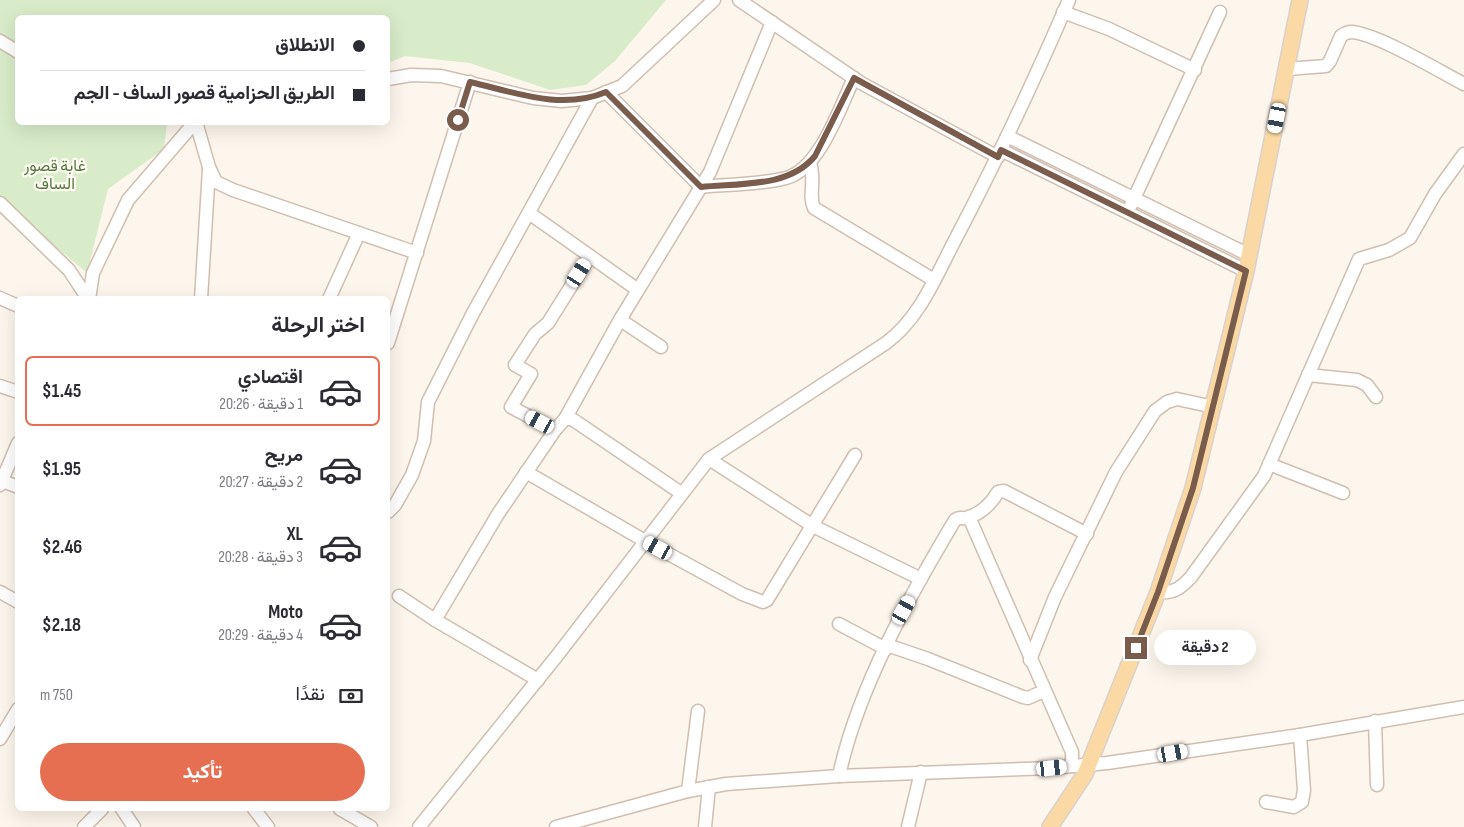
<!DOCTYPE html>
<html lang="ar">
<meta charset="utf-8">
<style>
:root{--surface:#fff;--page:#f2f2f3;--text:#2b2b33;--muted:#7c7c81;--line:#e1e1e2;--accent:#e76f51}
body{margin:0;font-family:"Sofia Sans Condensed",Vazirmatn,sans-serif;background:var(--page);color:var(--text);direction:rtl;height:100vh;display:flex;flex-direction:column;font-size:19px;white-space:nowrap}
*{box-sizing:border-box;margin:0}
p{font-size:16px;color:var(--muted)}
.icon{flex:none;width:28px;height:28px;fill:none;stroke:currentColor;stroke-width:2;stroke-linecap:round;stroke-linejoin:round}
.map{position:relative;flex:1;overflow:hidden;direction:ltr}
.details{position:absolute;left:15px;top:296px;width:375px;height:515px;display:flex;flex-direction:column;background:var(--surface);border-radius:8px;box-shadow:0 5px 20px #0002;direction:rtl}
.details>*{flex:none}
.top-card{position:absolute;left:15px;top:15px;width:375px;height:110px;border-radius:8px;box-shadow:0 5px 20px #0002;direction:rtl;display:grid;align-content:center;height:110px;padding:0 25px;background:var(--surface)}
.end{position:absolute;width:22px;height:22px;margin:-11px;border:6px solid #7a5c4d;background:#fff;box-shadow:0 0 0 2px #fff}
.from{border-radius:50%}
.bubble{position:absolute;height:35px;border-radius:18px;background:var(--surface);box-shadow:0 5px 20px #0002;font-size:16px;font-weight:700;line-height:35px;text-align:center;direction:rtl}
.car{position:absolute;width:15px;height:30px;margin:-15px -8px;border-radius:6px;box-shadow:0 0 4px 1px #0007;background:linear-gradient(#fff 24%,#345 0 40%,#fff 0 76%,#345 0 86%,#fff 0)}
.top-card b{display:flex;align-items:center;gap:18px;height:48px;font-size:19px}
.top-card b+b{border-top:1px solid var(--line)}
.top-card i{width:12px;height:12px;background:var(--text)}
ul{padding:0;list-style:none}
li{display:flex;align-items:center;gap:15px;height:70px;margin:0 10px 8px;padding:0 15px;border:2px solid transparent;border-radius:8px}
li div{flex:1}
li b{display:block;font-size:19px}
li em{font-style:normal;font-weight:700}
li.on{border-color:var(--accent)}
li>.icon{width:45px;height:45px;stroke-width:1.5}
h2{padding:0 25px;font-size:22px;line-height:60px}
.pay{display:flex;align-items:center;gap:12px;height:55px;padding:0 25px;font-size:19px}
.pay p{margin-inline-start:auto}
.cta{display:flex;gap:10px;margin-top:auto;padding:10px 25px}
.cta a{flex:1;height:58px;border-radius:30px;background:var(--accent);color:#fff;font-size:20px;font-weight:700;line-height:58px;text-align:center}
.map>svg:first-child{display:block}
</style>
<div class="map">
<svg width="1464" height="827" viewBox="0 0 1464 827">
<rect width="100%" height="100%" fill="#fdf6ec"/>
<path fill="#d8ecc9" d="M0 0H666L615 61 586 85 550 90 470 63 405 56 388 63V18H18V122L167 123 164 149 108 189 87 273 32 227 0 196Z"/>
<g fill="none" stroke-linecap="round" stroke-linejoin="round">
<defs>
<g id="minor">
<path d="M739 0 861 83 998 157"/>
<path d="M1063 12 1109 29 1195 70"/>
<path d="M0 41 18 52"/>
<path d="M1287 69 1326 66 1330 61 1341 36C1344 34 1347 32 1351 32 1376 33 1439 71 1464 84"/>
<path d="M388 79 411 75 441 76 533 98 562 101 592 98 622 86 714 0"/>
<path d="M606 92 701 187C729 184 759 185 786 178 820 169 840 107 854 78"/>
<path d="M196 122 209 167 216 182 233 190 417 253"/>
<path d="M1007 136 1249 255"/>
<path d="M1001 150 1246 271"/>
<path d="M810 163C816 180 808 195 814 208L934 280"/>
<path d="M0 203 69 270 88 299"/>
<path d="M1131 205 1220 12"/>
<path d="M529 213 638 290"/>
<path d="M0 298 18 306"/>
<path d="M89 299 93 273 128 200 195 122"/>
<path d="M201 299 209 169"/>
<path d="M329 299 359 233"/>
<path d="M388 343 470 82"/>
<path d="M661 347 625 323 621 318 710 172 772 22"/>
<path d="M1308 375 1357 380 1367 385 1376 397"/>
<path d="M0 386 18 392"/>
<path d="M565 419 621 318"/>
<path d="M555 430 511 407 531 374 515 365 535 334 548 323 590 256"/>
<path d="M709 459 813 526 921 579"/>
<path d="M1269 464 1343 493"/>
<path d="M526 472 645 541 742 594 763 602 767 600 855 455"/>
<path d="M0 480 18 487"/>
<path d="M0 485 18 443"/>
<path d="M388 512 395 505 412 475 424 441 428 402 472 315 592 98"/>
<path d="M969 517 1072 752V766"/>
<path d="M0 592 18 602"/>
<path d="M1158 592C1173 594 1181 588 1191 577L1264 476 1359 259 1389 250 1410 238 1435 194 1464 154"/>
<path d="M399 596 435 620 538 680"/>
<path d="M435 620 498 514 555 430 565 419H572L681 493"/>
<path d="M839 624 886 649"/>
<path d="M887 645 928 659 1023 697 1028 698 1044 691"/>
<path d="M1030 660 1055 597 1116 472 1155 411 1167 402 1177 399 1214 407"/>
<path d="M1375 721 1377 785"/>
<path d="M0 739 18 709"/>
<path d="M839 776C857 690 910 595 955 520 960 516 961 519 966 518 981 514 991 504 998 492L1004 491 1087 534"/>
<path d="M688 791 698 711"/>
<path d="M1266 802 1294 807 1302 802 1304 790 1300 735"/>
<path d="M122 809 134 827"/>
<path d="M254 809 268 827"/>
<path d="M340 809 371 827"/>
<path d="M84 827 102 809"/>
<path d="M419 827 556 657 709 459 886 343C920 318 936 276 955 240 996 162 1034 81 1069 0"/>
<path d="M556 827 688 791 726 784 839 776 1051 768 1107 763 1300 735 1464 707"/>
<path d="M705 827 709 787"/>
<path d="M908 827 921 772"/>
</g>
<path id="major" d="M1050 827 1085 774 1158 592 1193 488 1246 271 1300 0"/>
</defs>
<use href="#minor" stroke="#d1beb0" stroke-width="15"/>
<use href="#major" stroke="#dad1cd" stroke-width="18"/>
<use href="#minor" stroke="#fff" stroke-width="12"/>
<use href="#major" stroke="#fbd9a5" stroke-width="15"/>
</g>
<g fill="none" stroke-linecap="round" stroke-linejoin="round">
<path stroke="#7a5c4d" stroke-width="6" d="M458 120 470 82C514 92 561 111 606 92L701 187C739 183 789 188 815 156L854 78 998 157 1001 150 1246 271 1193 488 1158 592 1136 648"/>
</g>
<g text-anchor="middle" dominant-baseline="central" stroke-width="4.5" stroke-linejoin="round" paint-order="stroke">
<g font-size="16" fill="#537a41" stroke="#fffaf3">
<text x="55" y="166">غابة قصور<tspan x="55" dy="18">الساف</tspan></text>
</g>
</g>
</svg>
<i class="end from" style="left:458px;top:120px"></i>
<i class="end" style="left:1136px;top:648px"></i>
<div class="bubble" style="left:1154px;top:630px;width:102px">2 دقيقة</div>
<i class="car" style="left:1277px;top:118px;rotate:191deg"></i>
<i class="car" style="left:579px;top:273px;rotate:32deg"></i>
<i class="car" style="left:540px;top:422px;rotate:298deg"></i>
<i class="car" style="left:658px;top:548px;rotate:299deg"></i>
<i class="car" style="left:904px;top:610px;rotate:29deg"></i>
<i class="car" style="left:1173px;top:753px;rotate:80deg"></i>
<i class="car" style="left:1052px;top:768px;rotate:84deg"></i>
<div class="top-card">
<b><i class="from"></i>الانطلاق</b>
<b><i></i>الطريق الحزامية قصور الساف - الجم</b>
</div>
<section class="details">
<h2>اختر الرحلة</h2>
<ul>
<li class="on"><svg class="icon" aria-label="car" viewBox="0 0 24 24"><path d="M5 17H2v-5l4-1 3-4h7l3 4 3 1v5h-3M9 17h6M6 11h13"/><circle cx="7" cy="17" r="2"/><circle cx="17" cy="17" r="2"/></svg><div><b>اقتصادي</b><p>1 دقيقة · 20:26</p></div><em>$1.45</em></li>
<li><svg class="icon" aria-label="car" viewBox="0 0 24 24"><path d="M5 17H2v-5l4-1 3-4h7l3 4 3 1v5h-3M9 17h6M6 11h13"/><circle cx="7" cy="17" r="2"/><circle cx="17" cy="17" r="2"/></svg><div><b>مريح</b><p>2 دقيقة · 20:27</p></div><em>$1.95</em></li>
<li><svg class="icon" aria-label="car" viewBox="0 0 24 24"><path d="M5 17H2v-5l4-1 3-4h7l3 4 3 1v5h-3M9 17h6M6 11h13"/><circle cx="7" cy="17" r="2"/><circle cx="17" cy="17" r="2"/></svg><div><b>XL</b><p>3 دقيقة · 20:28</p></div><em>$2.46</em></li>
<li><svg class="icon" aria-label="car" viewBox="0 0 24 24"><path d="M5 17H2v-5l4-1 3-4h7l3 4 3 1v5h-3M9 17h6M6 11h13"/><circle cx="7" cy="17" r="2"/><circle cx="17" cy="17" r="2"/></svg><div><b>Moto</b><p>4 دقيقة · 20:29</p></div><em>$2.18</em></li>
</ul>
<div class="pay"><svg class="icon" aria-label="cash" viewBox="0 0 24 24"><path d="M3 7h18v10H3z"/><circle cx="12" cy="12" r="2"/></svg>نقدًا<p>750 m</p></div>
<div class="cta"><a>تأكيد</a></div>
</section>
</div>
